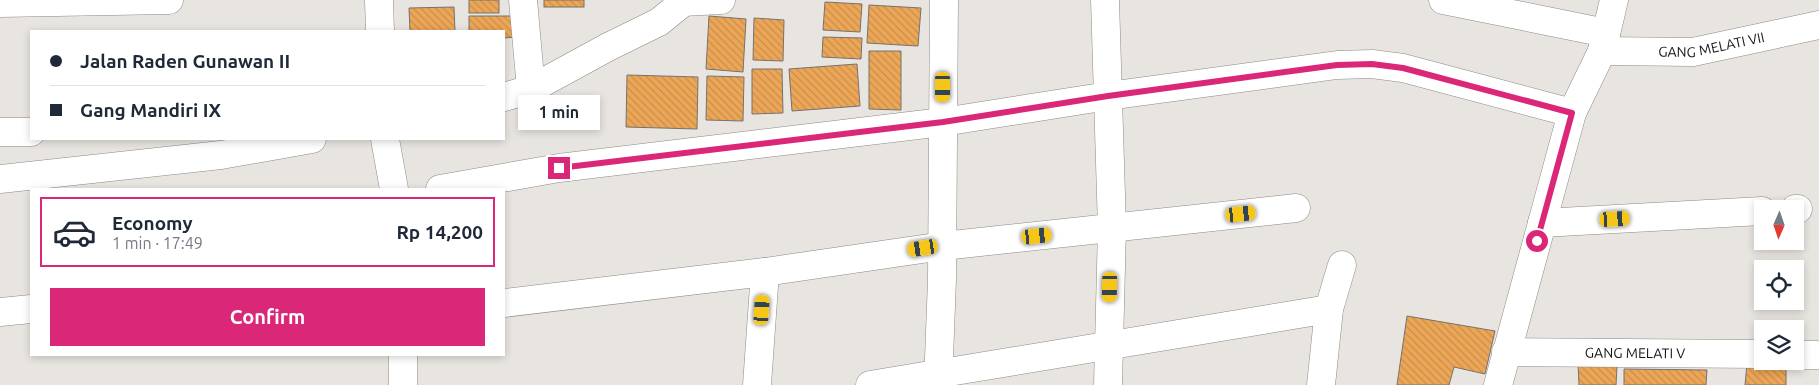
<!DOCTYPE html>
<meta charset="utf-8">
<style>
:root{--surface:#fff;--page:#f6f6f7;--text:#1f2937;--muted:#747a83;--line:#e0e1e3;--accent:#db2777}
body{margin:0;font-family:Ubuntu,sans-serif;background:var(--page);color:var(--text);height:100vh;display:flex;flex-direction:column;font-size:19px;white-space:nowrap}
*{box-sizing:border-box;margin:0}
p{font-size:16px;color:var(--muted)}
.icon{flex:none;width:28px;height:28px;fill:none;stroke:currentColor;stroke-width:2;stroke-linecap:round;stroke-linejoin:round}
.map{position:relative;flex:1;overflow:hidden}
.sheet{position:absolute;left:30px;top:188px;width:475px;height:168px;display:flex;flex-direction:column;background:var(--surface);border-radius:0px;box-shadow:0 2px 8px #0003}
.sheet>*{flex:none}
.top-card{position:absolute;left:30px;top:30px;width:475px;height:110px;border-radius:0px;box-shadow:0 2px 8px #0003;display:grid;align-content:center;height:110px;padding:0 20px;background:var(--surface)}
.needle{width:32px;rotate:182deg}
.fabs{position:absolute;left:1754px;top:200px;display:grid;gap:10px}
.fabs a{display:grid;place-items:center;width:50px;height:50px;border-radius:0px;background:var(--surface);box-shadow:0 2px 8px #0003;font-size:25px}
.end{position:absolute;width:22px;height:22px;margin:-11px;border:6px solid #db2777;background:#fff;box-shadow:0 0 0 2px #fff}
.from{border-radius:50%}
.bubble{position:absolute;height:35px;border-radius:0px;background:var(--surface);box-shadow:0 2px 8px #0003;font-size:16px;font-weight:600;line-height:35px;text-align:center}
.car{position:absolute;width:15px;height:30px;margin:-15px -8px;border-radius:6px;box-shadow:0 0 4px 1px #0007;background:linear-gradient(#f5c518 24%,#345 0 40%,#f5c518 0 76%,#345 0 86%,#f5c518 0)}
.top-card b{display:flex;align-items:center;gap:18px;height:48px;font-size:19px}
.top-card b+b{border-top:1px solid var(--line)}
.top-card i{width:12px;height:12px;background:var(--text)}
ul{padding:9px 0 0;list-style:none}
li{display:flex;align-items:center;gap:15px;height:70px;margin:0 10px 8px;padding:0 10px;border:2px solid transparent;border-radius:0px}
li div{flex:1}
li b{display:block;font-size:19px}
li em{font-style:normal;font-weight:600}
li.active{border-color:var(--accent)}
li>.icon{width:45px;height:45px;stroke-width:1.5}
.action{display:flex;gap:10px;margin-top:auto;padding:10px 20px}
.action a{flex:1;height:58px;border-radius:0px;background:var(--accent);color:#fff;font-size:20px;font-weight:600;line-height:58px;text-align:center}
.map>svg:first-child{display:block}
</style>
<div class="map">
<svg width="1819" height="385" viewBox="0 0 1819 385">
<defs>
<pattern id="building-back-hatch" width="6" height="6" patternUnits="userSpaceOnUse" patternTransform="scale(1.25)"><rect width="6" height="6" fill="#eca657"/><path d="M-1 5l2 2M0 0l6 6M5-1l2 2" fill="none" stroke="#ca8e4b"/></pattern>
</defs>
<rect width="100%" height="100%" fill="#e8e5e1"/>
<g fill="url(#building-back-hatch)" stroke="#75726f">
<rect x="469" y="0" width="30" height="13"/>
<rect x="544" y="0" width="40" height="7"/>
<path d="M825 2 862 4 860 32 823 30Z"/>
<path d="M869 5 921 8 918 46 867 43Z"/>
<path d="M454 7 455 31H410L409 8Z"/>
<path d="M469 16H515V37L504 38V31H469Z"/>
<path d="M709 16 746 19 743 72 706 69Z"/>
<path d="M754 18 784 20 783 61 753 60Z"/>
<path d="M823 37 862 38 861 59 822 57Z"/>
<path d="M869 51H901V110L869 109Z"/>
<path d="M857 64 860 106 792 111 789 69Z"/>
<path d="M752 69H782L783 113 752 114Z"/>
<path d="M627 75 698 77 697 129 626 127Z"/>
<path d="M707 76 744 77 743 121 706 120Z"/>
<path d="M1407 316 1495 331 1485 374 1454 367 1449 385H1397Z"/>
<path d="M1578 363 1617 366 1616 385H1579Z"/>
<path d="M1786 363V385H1745L1747 364Z"/>
<path d="M1624 369 1707 370 1706 385H1624Z"/>
</g>
<g fill="none" stroke-linecap="round" stroke-linejoin="round">
<defs>
<g id="minor">
<path d="M379 0 380 31"/>
<path d="M523 0 531 89"/>
<path d="M1105 0 1112 228 1108 385"/>
<path d="M1443 0 1606 33"/>
<path d="M682 2 721 0"/>
<path d="M0 3 169 0"/>
<path id="s1" d="M1602 51 1693 52 1819 25"/>
<path d="M504 97 531 89 608 47 659 22 686 0"/>
<path d="M0 132H31"/>
<path d="M385 139 394 189"/>
<path d="M0 179 221 155 312 139"/>
<path d="M440 189 559 168 943 122 1108 96 1337 65 1372 64 1403 68 1572 113"/>
<path d="M1795 209H1798"/>
<path d="M1542 223 1762 211"/>
<path d="M504 303 765 272 943 246 1296 208"/>
<path d="M0 312 31 309"/>
<path id="s2" d="M1506 352 1762 354"/>
<path d="M1795 355H1816"/>
<path d="M403 385V354"/>
<path d="M757 385 765 272"/>
<path d="M870 385 1329 309"/>
<path d="M938 385 942 279 944 0"/>
<path d="M1321 385 1329 309 1342 265"/>
<path d="M1498 385 1572 113 1602 51 1614 0"/>
</g>
</defs>
<use href="#minor" stroke="#8c8986" stroke-width="29"/>
<use href="#minor" stroke="#fff" stroke-width="28"/>
</g>
<g fill="none" stroke-linecap="round" stroke-linejoin="round">
<path stroke="#db2777" stroke-width="6" d="M559 168 943 122 1108 96 1337 65 1372 64 1403 68 1572 113 1537 241"/>
</g>
<g text-anchor="middle" dominant-baseline="central" stroke-width="4.5" stroke-linejoin="round" paint-order="stroke">
<g font-size="14" fill="#151413" stroke="#fff">
<text stroke="none"><textPath href="#s1" startOffset="110">GANG MELATI VII</textPath></text>
<text stroke="none"><textPath href="#s2" startOffset="129">GANG MELATI V</textPath></text>
</g>
</g>
</svg>
<div class="fabs">
<a><svg class="needle" viewBox="-14 -14 28 28"><path d="M0-13l5 13h-10z" fill="#e53935"/><path d="M0 13l5-13h-10z" fill="#747a83"/></svg></a>
<a><svg class="icon" aria-label="locate" viewBox="0 0 24 24"><circle cx="12" cy="12" r="6"/><path d="M12 2v4M12 18v4M2 12h4M18 12h4"/></svg></a>
<a><svg class="icon" aria-label="layers" viewBox="0 0 24 24"><path d="M12 4l9 5-9 5-9-5zM3 14l9 5 9-5"/></svg></a>
</div>
<i class="end from" style="left:1537px;top:241px"></i>
<i class="end" style="left:559px;top:168px"></i>
<div class="bubble" style="left:518px;top:95px;width:82px">1 min</div>
<i class="car" style="left:943px;top:87px;rotate:180deg"></i>
<i class="car" style="left:1241px;top:214px;rotate:84deg"></i>
<i class="car" style="left:1615px;top:219px;rotate:87deg"></i>
<i class="car" style="left:1037px;top:236px;rotate:84deg"></i>
<i class="car" style="left:923px;top:248px;rotate:261deg"></i>
<i class="car" style="left:1110px;top:287px;rotate:181deg"></i>
<i class="car" style="left:762px;top:310px;rotate:4deg"></i>
<div class="top-card">
<b><i class="from"></i>Jalan Raden Gunawan II</b>
<b><i></i>Gang Mandiri IX</b>
</div>
<section class="sheet">
<ul>
<li class="active"><svg class="icon" aria-label="car" viewBox="0 0 24 24"><path d="M5 17H2v-5l4-1 3-4h7l3 4 3 1v5h-3M9 17h6M6 11h13"/><circle cx="7" cy="17" r="2"/><circle cx="17" cy="17" r="2"/></svg><div><b>Economy</b><p>1 min · 17:49</p></div><em>Rp 14,200</em></li>
</ul>
<div class="action"><a>Confirm</a></div>
</section>
</div>
